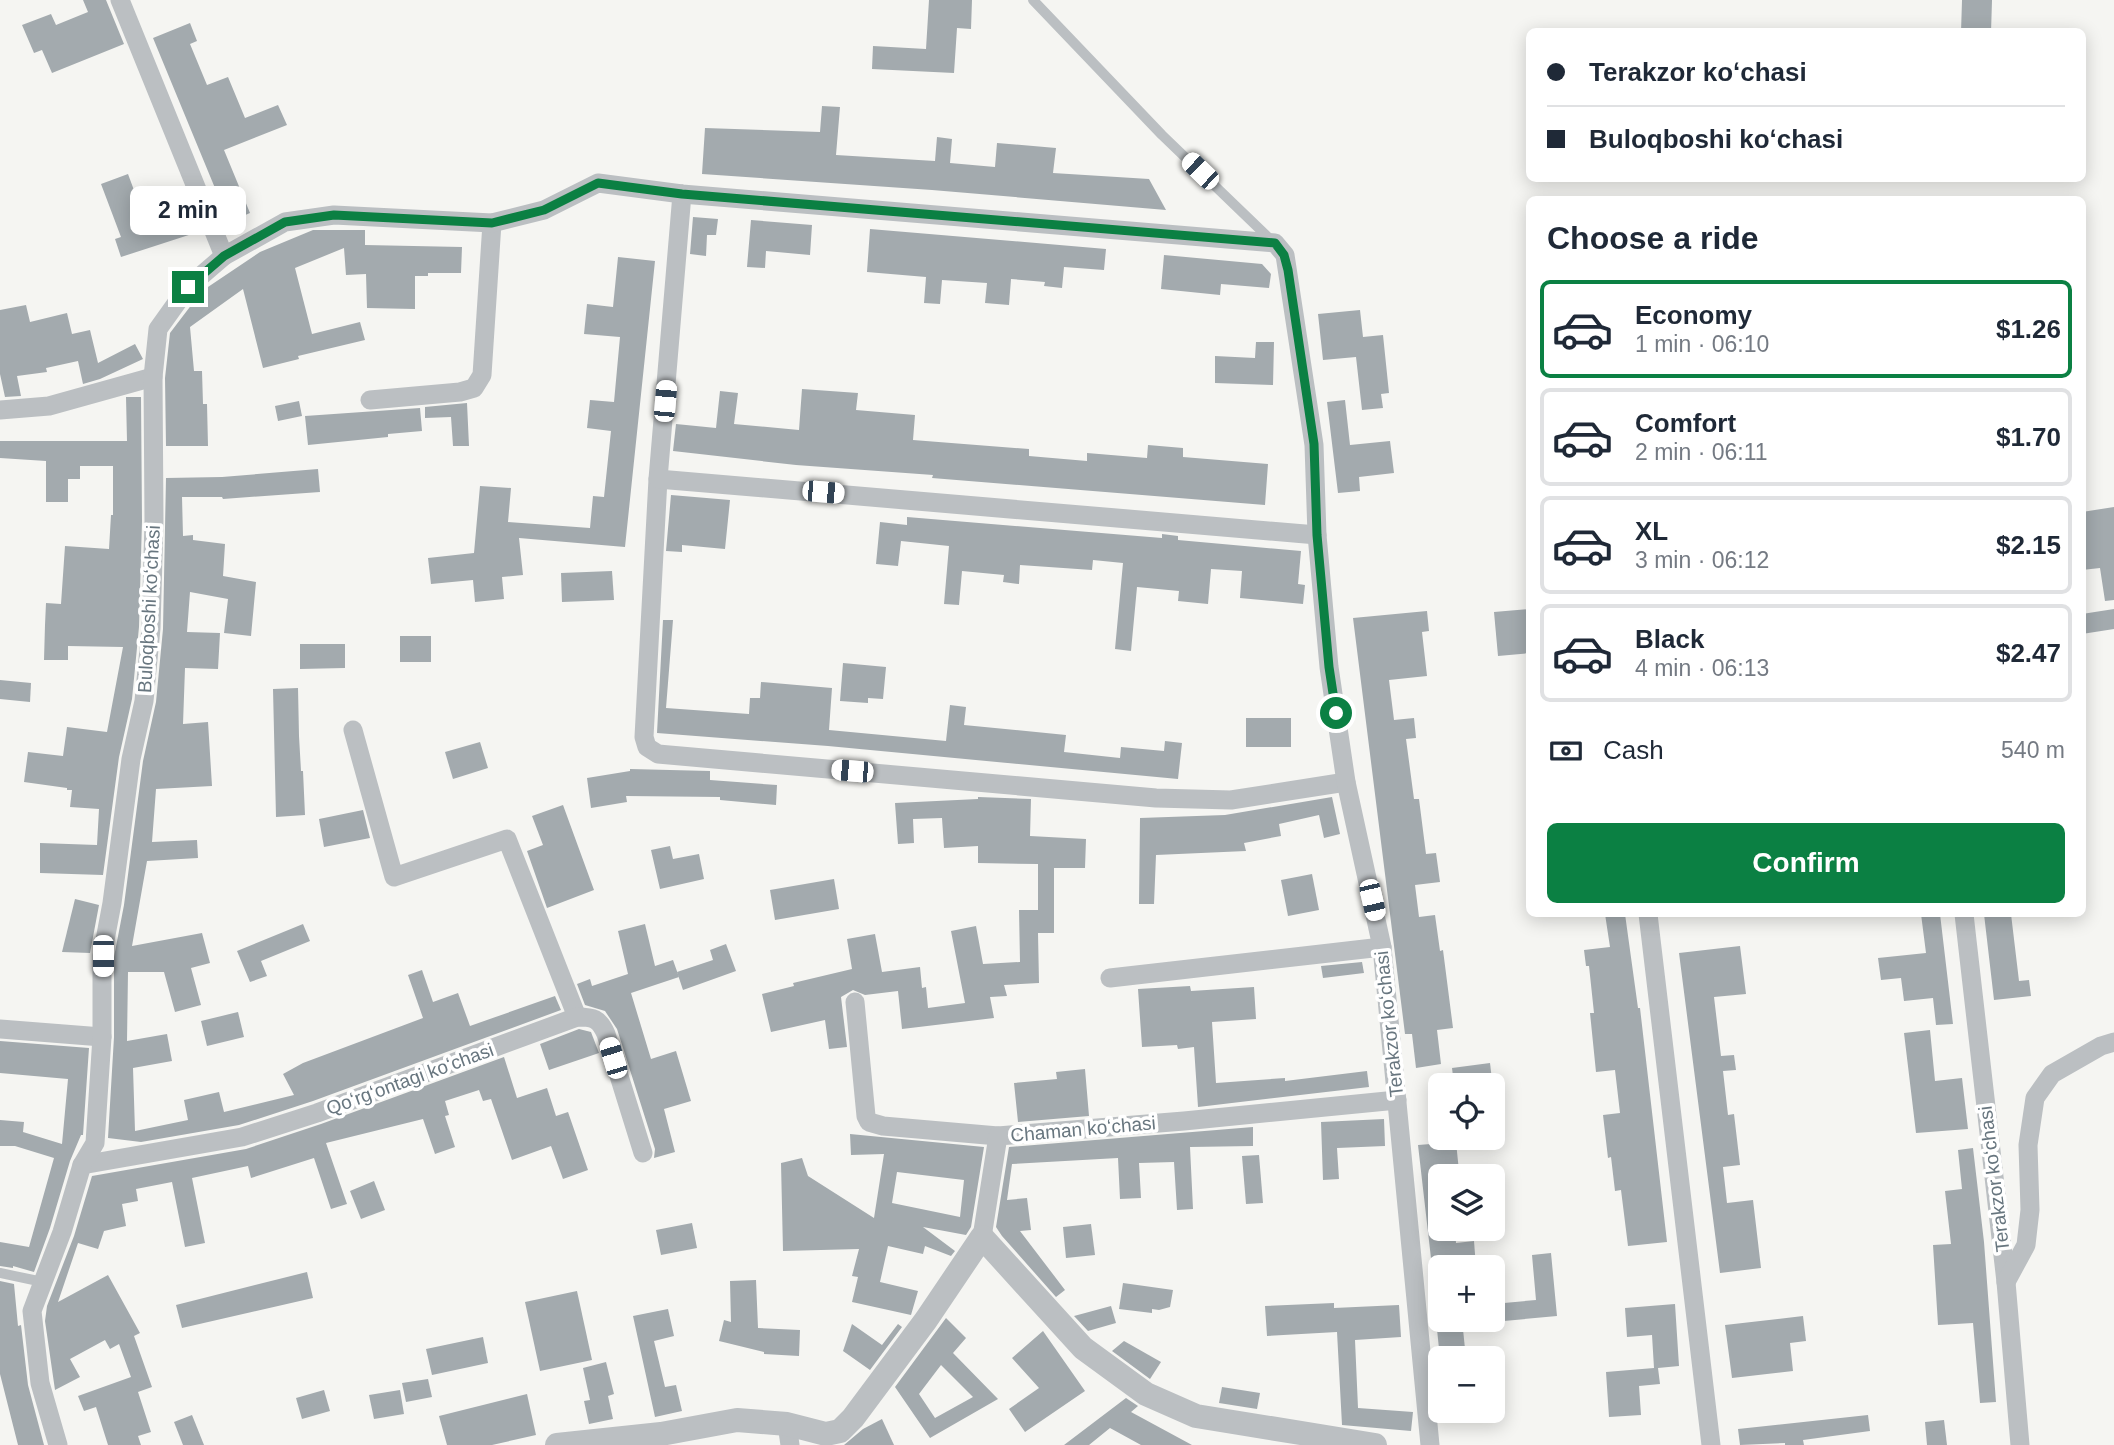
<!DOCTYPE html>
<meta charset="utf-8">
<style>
:root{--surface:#fff;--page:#f2f2f3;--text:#1f2937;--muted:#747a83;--line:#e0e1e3;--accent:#0b8043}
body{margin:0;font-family:Arial,sans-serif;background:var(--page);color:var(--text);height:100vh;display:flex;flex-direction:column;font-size:26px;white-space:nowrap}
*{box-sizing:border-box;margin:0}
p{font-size:23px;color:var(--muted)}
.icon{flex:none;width:38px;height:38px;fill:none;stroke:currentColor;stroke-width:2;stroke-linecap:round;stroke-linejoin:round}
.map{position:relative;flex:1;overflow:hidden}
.details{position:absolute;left:1526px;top:196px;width:560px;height:721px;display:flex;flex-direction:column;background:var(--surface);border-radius:10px;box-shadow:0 4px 18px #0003}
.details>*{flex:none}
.banner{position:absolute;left:1526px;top:28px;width:560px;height:154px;border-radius:10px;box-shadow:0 4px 18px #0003;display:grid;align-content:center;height:154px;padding:0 21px;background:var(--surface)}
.controls{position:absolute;left:1428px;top:1073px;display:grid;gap:14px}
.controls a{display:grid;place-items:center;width:77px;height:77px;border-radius:10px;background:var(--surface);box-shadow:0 4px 18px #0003;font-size:35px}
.end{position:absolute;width:32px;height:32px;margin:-16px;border:9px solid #0b8043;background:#fff;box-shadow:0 0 0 4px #fff}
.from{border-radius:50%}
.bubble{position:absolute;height:49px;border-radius:10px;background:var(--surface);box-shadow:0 4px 18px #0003;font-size:23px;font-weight:700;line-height:49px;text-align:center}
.car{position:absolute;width:21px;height:42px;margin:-21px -10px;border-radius:9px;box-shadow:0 0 5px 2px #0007;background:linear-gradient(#fff 24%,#345 0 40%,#fff 0 76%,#345 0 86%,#fff 0)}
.banner b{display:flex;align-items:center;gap:24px;height:66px;font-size:26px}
.banner b+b{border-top:2px solid var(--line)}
.banner i{width:18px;height:18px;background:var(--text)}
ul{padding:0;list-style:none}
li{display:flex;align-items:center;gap:21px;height:98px;margin:0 14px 10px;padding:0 7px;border:4px solid var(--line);border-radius:10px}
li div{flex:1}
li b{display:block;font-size:26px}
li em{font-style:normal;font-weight:700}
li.active{border-color:var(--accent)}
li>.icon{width:63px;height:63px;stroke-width:1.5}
h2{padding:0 21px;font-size:32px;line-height:84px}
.pay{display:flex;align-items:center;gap:18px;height:77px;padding:0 21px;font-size:26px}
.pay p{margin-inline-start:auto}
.action{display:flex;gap:14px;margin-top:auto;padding:14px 21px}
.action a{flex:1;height:80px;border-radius:10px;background:var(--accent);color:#fff;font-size:28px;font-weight:700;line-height:80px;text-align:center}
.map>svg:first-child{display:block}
</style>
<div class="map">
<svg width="2114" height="1445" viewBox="0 0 2114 1445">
<rect width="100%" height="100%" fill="#f5f5f2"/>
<g fill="#a3aaae" fill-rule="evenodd">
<path d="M83 0H106L124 44 52 73 42 50 34 53 22 25 51 14 56 25 88 12Z"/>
<path d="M929 0H972L971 29 957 28 954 73 872 69 873 46 926 49Z"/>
<path d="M1962 0H1992L1991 32H1961Z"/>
<path d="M190 23 197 41 190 44 207 85 228 77 245 118 278 105 287 125 224 150 250 213 229 222 153 38Z"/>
<path d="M822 106 840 107 836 155 935 161 937 137 952 139 950 163 995 167 997 143 1056 148 1053 173 1149 179 1166 210 932 190 702 174 705 128 820 132Z"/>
<path d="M128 174 148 228 191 213 198 232 121 257 115 239 121 237 101 184Z"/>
<path d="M693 217 718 219 716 235H707L706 256 690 254Z"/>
<path d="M751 220 812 225 810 255 766 251 765 268 747 267Z"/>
<path d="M870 229 1106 249 1104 270 1064 267 1062 288 1044 286 1045 282 1011 279 1009 305 985 303 987 283 942 280 940 304 924 303 926 277 867 272Z"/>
<path d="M313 230H365V245L462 247 461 273H428V276H415V309L367 308 366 274 346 275 344 248 295 268 312 334 360 322 365 340 298 356 299 359 263 368 243 289 190 327 194 371H202L203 404H207L208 446H166L165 378 170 333 202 291 260 252Z"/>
<path d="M1164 255 1262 264 1271 274 1269 288 1221 284 1220 295 1161 289Z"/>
<path d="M618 257 655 261 625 547 519 538 523 575 502 577 504 599 475 602 473 580 431 584 428 558 474 553 480 486 511 488 508 522 590 528 593 496 604 497 611 431 587 428 590 400 614 402 620 337 584 334 587 304 613 307Z"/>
<path d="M26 305 30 322 67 313 72 334 90 330 98 363 135 344 143 359 100 379 83 384 78 361 46 368 47 372 17 376 21 396 5 397 0 374V310Z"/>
<path d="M1360 310 1363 337 1383 335 1389 393 1381 394 1383 408 1362 410 1356 357 1323 360 1318 314Z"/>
<path d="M1256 342H1274L1273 385 1215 383V356L1255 358Z"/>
<path d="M802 389 858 393 856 410 915 415 913 440 1029 449V456L1087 461V453L1147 458 1148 445 1183 448V457L1268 464 1265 505 932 478 933 475 796 465 673 451 676 424 716 428 720 391 738 393 734 424 799 430Z"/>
<path d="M126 397H141L142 521 139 627 132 699 119 757 103 875 40 873V843L97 845 99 809 70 807 72 790H67V788L24 782 28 752 63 756 67 727 107 732 123 647 68 646V660H44L45 625 46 603 61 604 65 546 109 549 111 515H113V466H80V479H68V502H46V461L0 458V441H127Z"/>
<path d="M1345 400 1350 445 1390 441 1394 473 1359 477 1360 491 1338 493 1327 402Z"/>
<path d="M299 401 302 416 278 421 275 406Z"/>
<path d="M467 403 469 446H453L451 417 425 418V407Z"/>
<path d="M420 408 422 431 388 434V437L308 445 305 416Z"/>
<path d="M318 469 320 492 223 499 222 497H182L183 536 193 535V540L225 544 223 576 256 582 251 636 224 633 228 599 190 592 187 632 220 633 218 669 185 668 183 724 208 722 212 786 156 789 152 842 197 840 198 858 147 861 132 946 202 933 210 963 191 968 201 1005 175 1012 164 972H128L127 1041 167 1034 172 1061 133 1068 135 1131 188 1120 184 1100 219 1092 224 1112 294 1095 283 1074 303 1063 423 1018 408 975 422 970 433 1002 458 993 470 1026 555 996 561 1010 313 1101 239 1125 141 1142 108 1138 114 1037V957L124 905 143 761 156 702 163 629 166 478 222 477Z"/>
<path d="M671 495 730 500 725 549 682 545V552L666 551Z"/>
<path d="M2114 507V600L2105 601 2100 568 2082 570V512Z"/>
<path d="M907 517 1162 538V534L1178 536V540L1301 551 1298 584 1305 585 1303 604 1240 598 1242 571 1211 569 1208 604 1178 601 1179 591 1137 587 1131 651 1115 649 1123 563 1093 560 1092 570 1020 565 1019 584 1003 582 1004 575 962 571 959 605 944 604 949 546 901 541 898 566 876 564 880 522 907 525Z"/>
<path d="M612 571 614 600 562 602 561 573Z"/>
<path d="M1530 609V653L1498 656 1494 612Z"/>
<path d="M2114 609V629L2082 634V614Z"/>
<path d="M1427 611 1429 631 1422 632 1427 676 1389 680 1394 720 1414 718 1416 738 1406 739 1414 799H1419L1426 854 1436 853 1440 882 1415 885 1419 917 1435 915 1440 951 1443 950 1453 1028 1437 1030 1441 1064 1416 1068 1412 1034H1405L1353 618Z"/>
<path d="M663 620H673L666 708 749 714 750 698H760L761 682 832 688 829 730 946 741 950 705 966 707 964 725 1066 735 1064 752 1120 758 1121 747 1164 751 1165 741 1182 743 1178 779 828 746 657 733Z"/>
<rect x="400" y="636" width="31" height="26"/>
<path d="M300 644H345V668L300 669Z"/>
<path d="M843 663 886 667 883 699 868 698V703L840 701Z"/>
<path d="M0 680 31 683 30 702 0 699Z"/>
<path d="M298 688 299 736 301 771H303L305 815 276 817 273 689Z"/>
<rect x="1246" y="718" width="45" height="29"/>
<path d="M480 742 488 768 453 779 445 752Z"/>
<path d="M630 769 710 771V780L777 785 776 805 720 800V797L626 796 627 802 591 808 587 778 630 771Z"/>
<path d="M978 797 1031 799 1030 836 1086 839 1085 868H1054V933H1038L1039 983 1004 985 1007 996 990 997 994 1018 902 1029 898 991 865 995 853 990 841 997 847 1047 829 1049 825 1020 771 1032 762 994 794 986 793 983 852 969 847 939 875 934 882 972 920 967 922 988 926 987 928 1008 965 1003 951 931 976 926 983 964 1020 962 1019 910H1038V864L978 863V846L944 848 942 818 913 819 914 843 898 844 895 803 978 799Z"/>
<path d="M1332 797 1340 834 1324 838 1319 815 1279 824 1281 836 1244 843 1246 851 1156 855 1154 904H1139L1140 818 1225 815Z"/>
<path d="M563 805 594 890 547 908 527 851 543 845 532 816Z"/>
<path d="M363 810 370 838 324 847 319 819Z"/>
<path d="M670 846 673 859 699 854 704 879 660 889 651 850Z"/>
<path d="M1312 874 1319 910 1288 916 1281 880Z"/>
<path d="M834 879 839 909 775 920 770 890Z"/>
<path d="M75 899 99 905 90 953 62 952Z"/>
<path d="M1605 914H1625L1638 1008H1640L1667 1242 1628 1246 1621 1190 1615 1191 1611 1157 1608 1158 1603 1115 1620 1113 1615 1070 1596 1072 1590 1013H1594L1589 966H1586L1584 950 1610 947Z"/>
<path d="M1921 914H1940L1953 1024 1936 1025 1933 998 1904 1001 1901 978 1881 980 1878 958 1926 953Z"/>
<path d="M1984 914H2011L2019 981 2029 980 2031 996 1994 1000Z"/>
<path d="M303 924 310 941 261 961 267 976 250 982 237 951Z"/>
<path d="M645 924 655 966 673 960 679 977 631 993 651 1059 676 1051 691 1101 664 1109 675 1152 654 1158 655 1149 617 1029 605 1011 585 1005 577 984 590 979 592 986 628 974 618 931Z"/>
<path d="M726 944 736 971 683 990 677 972 713 960 710 950Z"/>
<path d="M1740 946 1746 994 1714 997 1721 1056 1734 1055 1736 1070 1723 1071 1728 1115 1734 1114 1740 1165 1723 1167 1727 1203 1753 1200 1761 1268 1720 1273 1679 953Z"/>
<path d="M1362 962 1364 973 1323 978 1321 966Z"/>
<path d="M1190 986 1191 991 1254 987 1256 1019 1212 1022 1216 1083 1285 1078V1081L1367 1071 1369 1087 1198 1107 1194 1047 1178 1049 1177 1045 1142 1047 1138 989Z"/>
<path d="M238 1012 244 1037 207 1046 201 1021Z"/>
<path d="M579 1029 591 1032 599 1053 549 1070 540 1044Z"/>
<path d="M1930 1030 1935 1081 1962 1078 1968 1129 1916 1133 1904 1033Z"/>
<path d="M0 1041 89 1048 83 1135H81L70 1161 50 1228 34 1272 13 1266V1268L0 1266V1242L29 1247 54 1158 15 1146H0V1120L24 1122 23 1132 62 1144 68 1079 0 1073Z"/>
<path d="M504 1057 517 1098 547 1088 556 1116 568 1112 588 1170 563 1179 551 1146 512 1160 491 1099 483 1101 479 1090 445 1101 449 1115 445 1116 455 1147 435 1154 423 1119 326 1143 347 1204 331 1209 314 1158 251 1178 248 1166 192 1178 205 1243 185 1247 172 1182 136 1189 138 1201 122 1204 126 1226 104 1231 98 1249 78 1243 58 1302 108 1275 140 1333 134 1336 152 1387 138 1392 151 1432 138 1436 141 1445H108L96 1407 84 1411 78 1396 131 1377 119 1344 110 1349 105 1340 70 1359 80 1377 55 1390 45 1321 47 1306 74 1236 92 1176 246 1149 321 1124Z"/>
<path d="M1490 1063 1492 1080 1454 1085 1452 1068Z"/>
<path d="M1085 1069 1089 1116 1018 1122 1014 1083 1057 1079 1056 1072Z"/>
<path d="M1384 1119 1385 1146 1337 1148 1339 1179 1323 1180 1321 1122Z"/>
<path d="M1253 1127V1146L1190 1147 1193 1209 1177 1210 1174 1162 1139 1163 1141 1198 1120 1199 1118 1158 1012 1164 1007 1200 1027 1198 1031 1230 1020 1231 1065 1290 1056 1297 1002 1236 996 1227 1009 1147Z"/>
<path d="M850 1134 984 1147 971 1227 966 1235 923 1227 955 1251 951 1256 925 1246 923 1254 888 1246 880 1282 918 1291 911 1315 852 1302 858 1277 852 1276 859 1249 783 1251 781 1163 802 1158 808 1176 874 1218 884 1154 851 1155ZM897 1172 964 1180 960 1217 892 1203Z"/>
<path d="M1456 1142 1459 1171 1438 1173 1440 1228H1455L1456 1243 1474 1241 1476 1267H1432L1418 1145Z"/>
<path d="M1973 1148 1984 1242 1996 1402 1980 1403 1973 1323 1938 1325 1933 1245 1951 1244 1945 1191 1962 1189 1958 1150Z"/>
<path d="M1259 1155 1263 1203 1246 1204 1242 1156Z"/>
<path d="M374 1181 385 1210 361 1219 350 1191Z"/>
<path d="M692 1223 697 1248 661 1255 656 1230Z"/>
<path d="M1091 1224 1095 1255 1066 1258 1063 1227Z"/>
<path d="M1551 1253 1557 1316 1493 1322V1304L1536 1300 1532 1255Z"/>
<path d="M307 1272 313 1298 182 1328 176 1305Z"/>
<path d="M756 1280 758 1328 800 1330 799 1356 764 1354V1352L719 1341 724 1320 731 1322 730 1281Z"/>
<path d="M0 1281 14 1284 18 1326 21 1325 28 1385 44 1445H18L0 1374Z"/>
<path d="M1123 1283 1173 1290 1170 1307 1159 1310 1152 1309V1313L1119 1309Z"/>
<path d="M577 1291 592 1360 540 1371 525 1302Z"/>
<path d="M1334 1303V1308L1399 1305 1401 1337 1355 1340 1358 1408 1413 1412 1411 1431 1342 1425 1337 1332 1267 1336 1265 1306Z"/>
<path d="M1675 1304 1679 1366 1658 1368 1660 1384 1639 1386 1641 1415 1609 1417 1606 1372 1654 1368 1652 1335 1627 1337 1625 1308Z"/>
<path d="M1111 1306 1116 1323 1088 1331 1074 1316Z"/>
<path d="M668 1309 674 1336 654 1341 665 1387 676 1385 682 1411 655 1417 633 1316Z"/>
<path d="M1803 1316 1806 1341 1790 1343 1793 1371 1732 1378 1725 1325Z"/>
<path d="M946 1318 966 1338 953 1353 998 1399 930 1438 895 1387ZM941 1365 973 1397 935 1418 919 1394Z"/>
<path d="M1436 1320H1462L1466 1358H1440Z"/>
<path d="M852 1324 882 1345 898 1324 902 1327 870 1370 843 1351Z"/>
<path d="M1043 1331 1085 1391 1025 1432 1009 1409 1039 1388 1012 1358Z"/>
<path d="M483 1337 488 1363 432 1375 426 1349Z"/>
<path d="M1124 1341 1161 1362 1150 1379 1112 1351Z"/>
<path d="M606 1362 614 1394 608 1396 613 1419 589 1424 584 1401 590 1400 583 1368Z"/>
<path d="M428 1379 432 1397 406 1402 402 1383Z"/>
<path d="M1222 1387 1260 1393 1257 1409 1219 1403Z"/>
<path d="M324 1390 330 1411 302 1419 296 1398Z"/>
<path d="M400 1390 404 1414 374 1419 369 1395Z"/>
<path d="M527 1394 536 1435 492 1445H447L439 1416Z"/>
<path d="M1126 1398 1138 1406 1131 1412 1192 1445H1141L1110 1428 1089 1445H1064Z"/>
<path d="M192 1415 204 1445H183L174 1422Z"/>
<path d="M1868 1415 1870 1431 1803 1440 1804 1445H1785V1443L1740 1445 1738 1429Z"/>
<path d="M882 1419 894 1445H844L863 1429Z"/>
<path d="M1944 1420 1947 1445H1927L1925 1422Z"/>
</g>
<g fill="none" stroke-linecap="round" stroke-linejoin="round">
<g stroke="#bbbfc2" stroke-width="10">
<path d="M1033 0 1162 135 1272 241"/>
<path d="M0 1273 43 1282"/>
</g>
<g stroke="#bbbfc2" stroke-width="19">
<path d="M120 0 224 256"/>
<path d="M682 194 658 479 644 737 647 747 658 754 1156 798 1231 800 1346 782"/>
<path d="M370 400 460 392 474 388 482 375 492 223"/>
<path d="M0 410 49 406 153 377"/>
<path d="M658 479 1317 535"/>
<path d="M353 730 394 877 507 839 577 1017"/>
<path d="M1648 914 1711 1445"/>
<path d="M1964 914 2006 1282 2020 1445"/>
<path d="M1110 978 1382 947"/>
<path d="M855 1002 866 1116 869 1122 883 1126 998 1136"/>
<path d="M0 1029 102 1037"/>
<path d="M82 1165 242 1137 317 1113 577 1017C593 1017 599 1018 606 1034L643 1153"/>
<path d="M982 1237 998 1136 1184 1121 1397 1100"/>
<path d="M2006 1282 2026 1245 2030 1210 2028 1145 2035 1098 2052 1074 2101 1046 2114 1042"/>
<path d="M787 1424 790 1445"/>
<path d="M58 1445 40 1383 32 1311 62 1232 82 1165 95 1143 102 1037V956L112 903 131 759 144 701 151 628 154 521 153 377 158 329 188 287 224 256 285 222 334 215 492 223 544 210 598 183 682 194 1275 243 1285 255 1314 445 1317 535 1329 667 1346 782 1382 947 1430 1445"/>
</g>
<path stroke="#bbbfc2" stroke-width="24" d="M557 1445 661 1434 737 1420 787 1424 826 1434 840 1431 853 1418 926 1320 982 1237 1083 1348 1146 1394 1196 1416 1375 1445"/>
</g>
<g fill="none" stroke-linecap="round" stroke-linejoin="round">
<path stroke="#0b8043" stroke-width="9" d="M188 287 224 256 285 222 334 215 492 223 544 210 598 183 682 194 1275 243 1284 255 1288 270 1314 444 1317 535 1329 667 1336 713"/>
</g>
<g text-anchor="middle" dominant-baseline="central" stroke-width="7" stroke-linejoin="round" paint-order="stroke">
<g font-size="19" fill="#68767f" stroke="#fff">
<text transform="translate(149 609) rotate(-87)">Buloqboshi koʻchasi</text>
<text transform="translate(1389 1024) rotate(-96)">Terakzor koʻchasi</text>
<text transform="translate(410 1079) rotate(-20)">Qoʻrgʻontagi koʻchasi</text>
<text transform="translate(1083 1129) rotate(-5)">Chaman koʻchasi</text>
<text transform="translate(1994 1179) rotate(-97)">Terakzor koʻchasi</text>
</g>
</g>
</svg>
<div class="controls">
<a><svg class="icon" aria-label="locate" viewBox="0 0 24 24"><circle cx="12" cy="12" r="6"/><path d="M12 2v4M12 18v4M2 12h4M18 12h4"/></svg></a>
<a><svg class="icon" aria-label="layers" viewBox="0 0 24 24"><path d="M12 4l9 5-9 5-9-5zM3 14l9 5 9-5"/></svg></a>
<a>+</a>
<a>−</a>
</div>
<i class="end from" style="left:1336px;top:713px"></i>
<i class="end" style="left:188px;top:287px"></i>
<div class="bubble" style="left:130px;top:186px;width:116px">2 min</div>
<i class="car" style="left:1200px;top:171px;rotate:314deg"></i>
<i class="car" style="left:665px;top:401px;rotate:5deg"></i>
<i class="car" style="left:823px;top:492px;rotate:95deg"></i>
<i class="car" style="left:852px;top:771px;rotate:275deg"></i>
<i class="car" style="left:1372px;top:900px;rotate:167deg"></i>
<i class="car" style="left:103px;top:956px;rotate:180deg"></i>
<i class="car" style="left:613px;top:1058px;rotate:343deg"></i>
<div class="banner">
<b><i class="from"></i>Terakzor koʻchasi</b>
<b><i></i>Buloqboshi koʻchasi</b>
</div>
<section class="details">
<h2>Choose a ride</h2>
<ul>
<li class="active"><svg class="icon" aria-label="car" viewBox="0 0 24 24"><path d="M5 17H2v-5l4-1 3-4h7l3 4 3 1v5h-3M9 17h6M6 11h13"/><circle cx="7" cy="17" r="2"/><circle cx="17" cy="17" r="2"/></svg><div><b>Economy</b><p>1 min · 06:10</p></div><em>$1.26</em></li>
<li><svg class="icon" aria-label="car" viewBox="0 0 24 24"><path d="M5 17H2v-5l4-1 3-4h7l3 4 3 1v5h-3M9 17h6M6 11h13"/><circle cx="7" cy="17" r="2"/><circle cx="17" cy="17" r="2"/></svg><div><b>Comfort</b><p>2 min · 06:11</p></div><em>$1.70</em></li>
<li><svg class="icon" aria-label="car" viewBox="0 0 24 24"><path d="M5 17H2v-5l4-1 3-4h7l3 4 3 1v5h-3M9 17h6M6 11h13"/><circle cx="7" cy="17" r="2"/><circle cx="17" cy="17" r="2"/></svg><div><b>XL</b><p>3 min · 06:12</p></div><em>$2.15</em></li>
<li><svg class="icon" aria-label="car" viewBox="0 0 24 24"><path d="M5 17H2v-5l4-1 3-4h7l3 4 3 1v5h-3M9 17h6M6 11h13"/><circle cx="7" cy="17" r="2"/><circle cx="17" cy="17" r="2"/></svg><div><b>Black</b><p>4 min · 06:13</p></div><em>$2.47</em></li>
</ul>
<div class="pay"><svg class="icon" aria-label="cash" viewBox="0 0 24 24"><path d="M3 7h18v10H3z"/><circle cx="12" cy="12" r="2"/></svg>Cash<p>540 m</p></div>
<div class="action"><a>Confirm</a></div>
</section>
</div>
